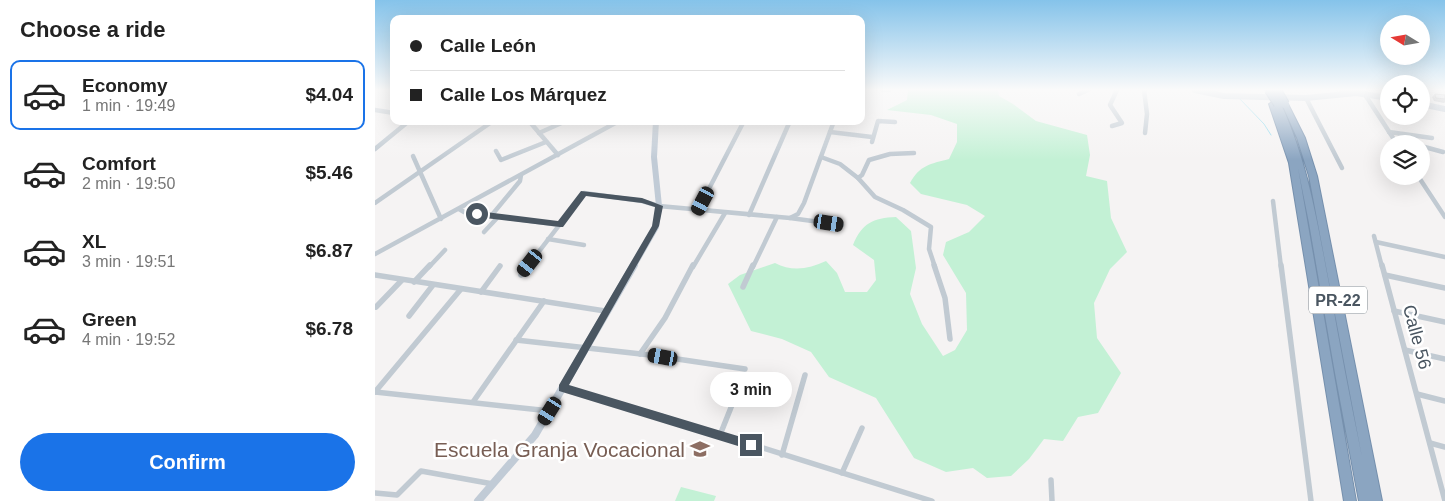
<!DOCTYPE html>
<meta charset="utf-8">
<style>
:root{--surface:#fff;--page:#f2f2f2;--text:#222;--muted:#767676;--line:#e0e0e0;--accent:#1a73e8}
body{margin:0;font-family:Helvetica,sans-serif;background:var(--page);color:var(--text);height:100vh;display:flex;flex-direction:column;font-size:19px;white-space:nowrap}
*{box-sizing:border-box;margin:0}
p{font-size:16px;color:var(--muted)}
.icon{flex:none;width:28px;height:28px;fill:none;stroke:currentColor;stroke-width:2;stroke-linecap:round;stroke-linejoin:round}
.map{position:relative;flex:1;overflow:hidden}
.side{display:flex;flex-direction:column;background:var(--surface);width:375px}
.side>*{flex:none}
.guide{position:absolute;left:15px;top:15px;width:475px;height:110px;border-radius:10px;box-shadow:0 5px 20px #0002;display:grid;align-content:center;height:110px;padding:0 20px;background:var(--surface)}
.needle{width:32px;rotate:281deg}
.buttons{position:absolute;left:1005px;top:15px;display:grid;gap:10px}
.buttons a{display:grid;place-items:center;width:50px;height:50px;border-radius:50%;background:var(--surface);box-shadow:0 5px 20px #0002;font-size:25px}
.end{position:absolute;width:22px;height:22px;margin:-11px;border:6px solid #4a5661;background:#fff;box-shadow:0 0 0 2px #fff}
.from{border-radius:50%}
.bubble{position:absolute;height:35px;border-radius:18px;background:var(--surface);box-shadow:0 5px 20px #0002;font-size:16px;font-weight:700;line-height:35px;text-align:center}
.car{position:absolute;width:15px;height:30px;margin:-15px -8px;border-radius:6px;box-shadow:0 0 4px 1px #0007;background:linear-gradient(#222 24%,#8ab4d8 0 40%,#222 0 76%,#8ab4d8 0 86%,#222 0)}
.guide b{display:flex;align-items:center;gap:18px;height:48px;font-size:19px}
.guide b+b{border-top:1px solid var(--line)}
.guide i{width:12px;height:12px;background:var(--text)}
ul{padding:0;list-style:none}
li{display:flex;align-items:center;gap:15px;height:70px;margin:0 10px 8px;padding:0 10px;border:2px solid transparent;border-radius:10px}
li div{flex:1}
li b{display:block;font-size:19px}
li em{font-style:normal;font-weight:700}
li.active{border-color:var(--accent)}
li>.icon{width:45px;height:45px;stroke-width:1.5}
h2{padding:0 20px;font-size:22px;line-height:60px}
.cta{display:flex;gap:10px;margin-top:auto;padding:10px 20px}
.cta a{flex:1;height:58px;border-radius:30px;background:var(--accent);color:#fff;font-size:20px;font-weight:700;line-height:58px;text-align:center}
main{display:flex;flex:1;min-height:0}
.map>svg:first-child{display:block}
</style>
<main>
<section class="side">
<h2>Choose a ride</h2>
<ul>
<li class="active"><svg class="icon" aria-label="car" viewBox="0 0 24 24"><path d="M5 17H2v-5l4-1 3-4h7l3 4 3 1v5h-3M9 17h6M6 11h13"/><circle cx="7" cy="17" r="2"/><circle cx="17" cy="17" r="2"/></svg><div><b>Economy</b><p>1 min · 19:49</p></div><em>$4.04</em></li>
<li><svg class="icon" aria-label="car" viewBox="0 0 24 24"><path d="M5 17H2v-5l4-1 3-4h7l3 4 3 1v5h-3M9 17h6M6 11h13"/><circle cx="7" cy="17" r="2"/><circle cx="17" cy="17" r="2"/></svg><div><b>Comfort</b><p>2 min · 19:50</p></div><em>$5.46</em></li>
<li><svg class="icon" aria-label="car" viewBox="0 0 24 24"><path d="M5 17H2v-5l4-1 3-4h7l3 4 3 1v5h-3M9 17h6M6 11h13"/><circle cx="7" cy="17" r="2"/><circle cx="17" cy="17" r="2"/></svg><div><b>XL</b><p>3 min · 19:51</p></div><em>$6.87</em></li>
<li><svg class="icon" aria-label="car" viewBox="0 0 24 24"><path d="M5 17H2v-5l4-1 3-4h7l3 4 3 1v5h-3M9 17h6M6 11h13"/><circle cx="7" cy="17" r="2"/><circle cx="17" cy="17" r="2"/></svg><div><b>Green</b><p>4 min · 19:52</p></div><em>$6.78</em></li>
</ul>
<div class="cta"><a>Confirm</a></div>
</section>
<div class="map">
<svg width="1070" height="501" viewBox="0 0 1070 501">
<rect width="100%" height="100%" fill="#f5f3f3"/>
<g fill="#c3f1d5">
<path d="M533 90H623L624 96 638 104 661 121 712 135 715 155 711 176 732 181 736 218 752 252 735 269 719 303 722 338 746 373 723 413 703 417 688 441 669 439 654 459 636 476 612 478 598 468 571 472 539 458 501 398 454 377 436 352 407 339 376 331 353 284 365 275 400 263C417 272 434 269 451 261L462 273 470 292H492L501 280 499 260 478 245C487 223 498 218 521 217L536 231 541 268 535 294 547 324 568 356 580 350 592 330 591 293 568 255 571 242 594 232 610 216 592 205 546 194 535 183C545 165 555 164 574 159L582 142V124L556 115 512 110 532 100Z"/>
<path d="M306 487 341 496 339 501H300Z"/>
</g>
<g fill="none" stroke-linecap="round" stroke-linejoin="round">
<path stroke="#90daee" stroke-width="1" d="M864 98 889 124 896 135"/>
<defs>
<path id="highway" d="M897 102 900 103 903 102 906 104C933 163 942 221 954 284 964 342 975 399 987 457L934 176 922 138 907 104 908 103 910 102 913 104 930 138 942 176 1007 501H984L960 373 934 223 923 168 981 501H969L914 163 894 104Z"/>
</defs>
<use href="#highway" stroke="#7690ad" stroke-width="2"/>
<g stroke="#c1cad2" stroke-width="4.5">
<path d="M508 90H514"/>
<path d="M769 90 772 114 770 133"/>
<path d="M966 90 976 92"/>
<path d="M987 90 1022 144"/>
<path d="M704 94 713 90"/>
<path d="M931 98 967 168"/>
<path d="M0 110 19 113"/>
<path d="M154 121 183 155"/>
<path d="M737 126 747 123 735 105 742 90"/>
<path d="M455 132 497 137"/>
<path d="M1014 132 1057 138"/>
<path d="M164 133 191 121"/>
<path d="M1020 140 1036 144"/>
<path d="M497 142 503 121 520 122"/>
<path d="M1046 146 1068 152"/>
<path d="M0 149 34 121"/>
<path d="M121 151 126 160 171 142"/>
<path d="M38 156 66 219"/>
<path d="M446 157 465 164 483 178 500 197 528 210 556 227 554 249 560 267"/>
<path d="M1043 176 1070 217"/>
<path d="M483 178 487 175 494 160 515 154 539 153"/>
<path d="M898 201 906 267"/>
<path d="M0 203 118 121"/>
<path d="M84 209 89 212 185 225"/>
<path d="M323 210 369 121"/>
<path d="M374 215 415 121"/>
<path d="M116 216 145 181 146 175"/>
<path d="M415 218 423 214 429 203 459 121"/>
<path d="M109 232 123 217"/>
<path d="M999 236 1007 267"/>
<path d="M173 239 209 245"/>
<path d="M1001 242 1070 257"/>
<path d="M0 254 244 121"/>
<path d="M54 267 70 250"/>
<path d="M152 267 209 193 267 201 284 206 415 218 467 225"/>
<path d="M318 267 350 213"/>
<path d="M378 267 402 217"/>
</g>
<g stroke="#c1cad2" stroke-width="5.5">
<path d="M559 265 570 298 575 339"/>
<path d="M906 265 936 501"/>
<path d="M1007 265 1070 501"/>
<path d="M0 275 230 311"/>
<path d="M146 275 153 265"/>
<path d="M1010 275 1070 288"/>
<path d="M39 282 55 265"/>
<path d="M368 287 378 265"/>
<path d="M106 292 125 266"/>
<path d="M1 307 27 280"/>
<path d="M1019 311 1070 322"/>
<path d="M34 316 58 285"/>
<path d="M141 340 275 355 370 369"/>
<path d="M1030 350 1070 359"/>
<path d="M265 354 290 318 318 265"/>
<path d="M188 388 289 417 557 501"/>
<path d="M0 392 175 411"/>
<path d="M0 392 86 289"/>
<path d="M1042 394 1070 401"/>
<path d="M98 402 169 301"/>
<path d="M345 435 365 385"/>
<path d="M1055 443 1070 447"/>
<path d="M407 455 430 375"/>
<path d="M467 473 487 428"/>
<path d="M676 480 677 501"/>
<path d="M0 493 22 495 46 471 118 484"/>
</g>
<g stroke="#c1cbd6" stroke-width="6">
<path d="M820 90 849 96 931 98 981 93 1014 98"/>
<path d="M1046 104 1070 109"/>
<path d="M258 267 281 227 284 206 279 157 281 121"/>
</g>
<path stroke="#c1cbd6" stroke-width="8" d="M103 501 160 435 259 265"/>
<use href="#highway" fill="#8ba5c1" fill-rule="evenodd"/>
<defs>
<g id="highway-bridge">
<path d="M894 90 903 104"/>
<path d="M902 90 910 104"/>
</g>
</defs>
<use href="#highway-bridge" stroke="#7690ad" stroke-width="10" stroke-linecap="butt"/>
<use href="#highway-bridge" stroke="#8ba5c1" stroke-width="8"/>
</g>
<path fill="#b0b2b7" d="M1060 94 1070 95V102L1069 103 1059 101 1057 97Z"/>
<path fill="#cdcfd5" stroke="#909195" d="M1060 94 1070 95V99L1061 98Z"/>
<linearGradient id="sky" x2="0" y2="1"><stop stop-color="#85c3ea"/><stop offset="0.56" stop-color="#fafafa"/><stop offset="1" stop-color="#fafafa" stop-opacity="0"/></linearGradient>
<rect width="1070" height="160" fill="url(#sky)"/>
<path fill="#4a5661" d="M206 191 267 198 288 206 284 226 194 385 376 440 380 441 381 445 380 448 376 450 184 391V385L277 226 280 207 267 203 211 196 188 227H185L102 217 99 214 102 211 183 221Z"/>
<defs>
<symbol id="school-bare" viewBox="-9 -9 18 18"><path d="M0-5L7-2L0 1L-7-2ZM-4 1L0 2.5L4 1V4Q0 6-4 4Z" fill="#8d6e63" stroke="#fff" stroke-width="2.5" paint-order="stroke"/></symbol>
</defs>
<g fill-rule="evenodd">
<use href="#school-bare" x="311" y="435" width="28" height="28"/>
</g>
<g text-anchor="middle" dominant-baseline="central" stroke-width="5" stroke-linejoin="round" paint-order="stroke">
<rect fill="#fff" stroke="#808990" stroke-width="1" x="934" y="286.5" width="58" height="27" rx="4"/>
<g font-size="16" font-weight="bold" fill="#4a5661">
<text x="963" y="300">PR-22</text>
</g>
<g font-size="18" fill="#4a5661" stroke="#fff">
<text transform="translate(1042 337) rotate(75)">Calle 56</text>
</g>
<g font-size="21" fill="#785e54" stroke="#fff" text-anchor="end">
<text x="310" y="449">Escuela Granja Vocacional</text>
</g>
</g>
</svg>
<div class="buttons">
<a><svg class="needle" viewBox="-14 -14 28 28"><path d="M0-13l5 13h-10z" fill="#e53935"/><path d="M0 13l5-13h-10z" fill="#767676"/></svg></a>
<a><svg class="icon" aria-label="locate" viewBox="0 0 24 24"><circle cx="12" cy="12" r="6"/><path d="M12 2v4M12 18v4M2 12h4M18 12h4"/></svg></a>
<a><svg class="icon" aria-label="layers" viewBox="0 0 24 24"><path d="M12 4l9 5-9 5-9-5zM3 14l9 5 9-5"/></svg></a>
</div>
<i class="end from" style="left:102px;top:214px"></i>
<i class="end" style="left:376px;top:445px"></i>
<div class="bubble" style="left:335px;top:372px;width:82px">3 min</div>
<i class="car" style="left:328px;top:201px;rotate:208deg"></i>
<i class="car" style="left:454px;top:223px;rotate:99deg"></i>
<i class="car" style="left:155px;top:263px;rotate:218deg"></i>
<i class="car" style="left:288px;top:357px;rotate:280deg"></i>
<i class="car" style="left:175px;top:411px;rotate:212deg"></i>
<div class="guide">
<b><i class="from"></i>Calle León</b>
<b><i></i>Calle Los Márquez</b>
</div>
</div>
</main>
